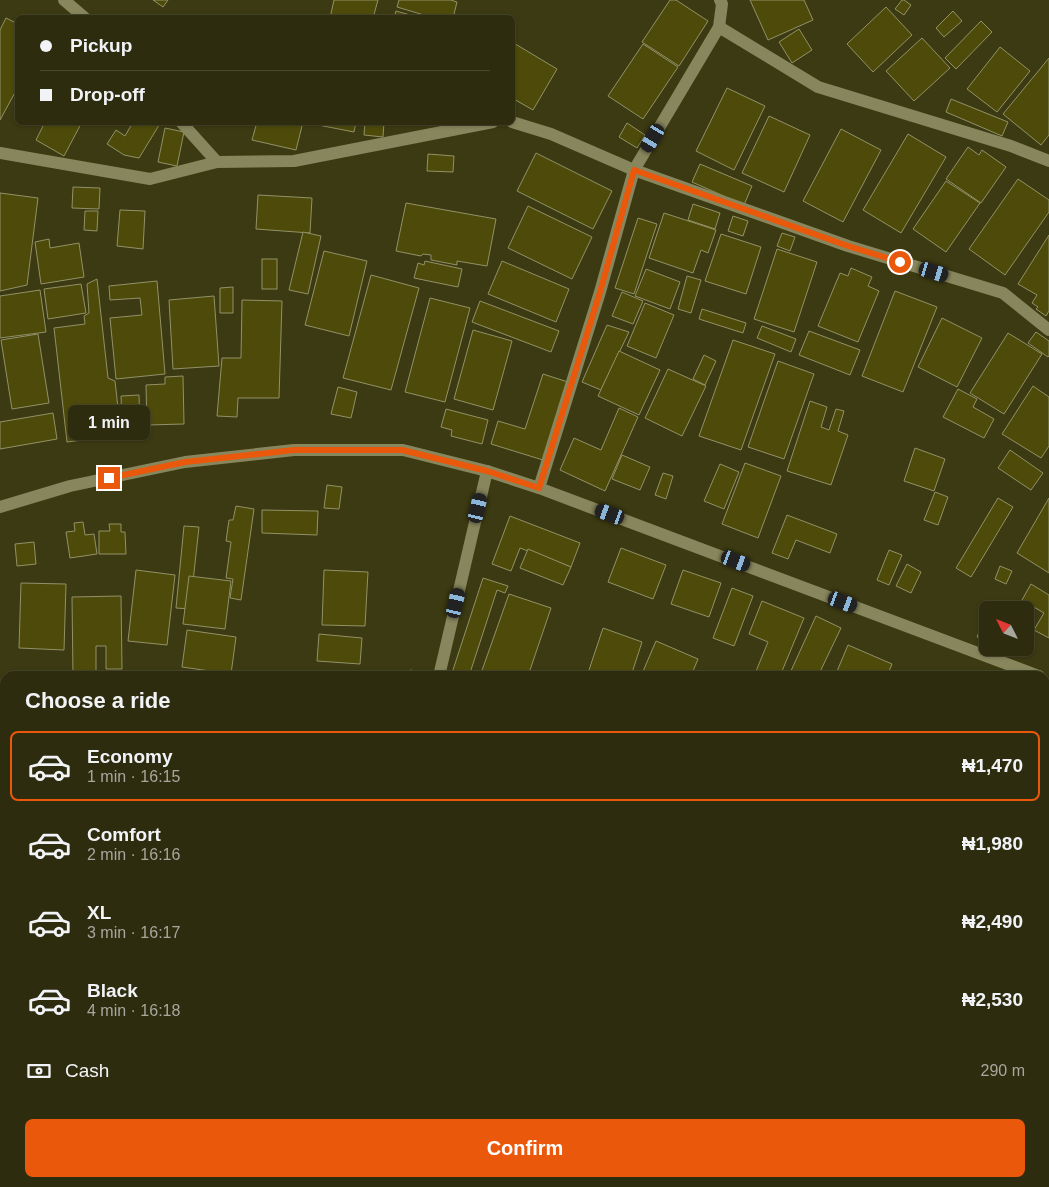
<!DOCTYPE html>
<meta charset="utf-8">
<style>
:root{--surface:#2d2c0e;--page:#39381c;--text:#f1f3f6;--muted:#a7a79e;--line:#48482e;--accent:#ea580c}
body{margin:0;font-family:Helvetica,sans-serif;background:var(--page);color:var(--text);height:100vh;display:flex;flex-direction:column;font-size:19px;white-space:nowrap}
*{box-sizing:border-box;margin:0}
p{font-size:16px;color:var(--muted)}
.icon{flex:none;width:28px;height:28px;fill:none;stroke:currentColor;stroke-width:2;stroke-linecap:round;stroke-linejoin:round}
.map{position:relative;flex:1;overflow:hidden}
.panel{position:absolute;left:0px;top:671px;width:1050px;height:516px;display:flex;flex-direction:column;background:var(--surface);border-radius:15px 15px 0 0;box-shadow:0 1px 4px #0004,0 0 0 1px var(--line)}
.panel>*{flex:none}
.guide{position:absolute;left:15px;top:15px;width:500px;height:110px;border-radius:8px;box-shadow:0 1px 4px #0004,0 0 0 1px var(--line);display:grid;align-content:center;height:110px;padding:0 25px;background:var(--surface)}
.needle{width:32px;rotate:312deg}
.buttons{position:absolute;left:979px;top:601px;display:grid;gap:10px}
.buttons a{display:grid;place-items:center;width:55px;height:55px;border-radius:8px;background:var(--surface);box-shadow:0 1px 4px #0004,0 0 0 1px var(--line);font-size:25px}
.end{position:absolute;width:22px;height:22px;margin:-11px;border:6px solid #ea580c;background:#fff;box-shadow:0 0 0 2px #fff}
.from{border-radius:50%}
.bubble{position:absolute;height:35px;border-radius:8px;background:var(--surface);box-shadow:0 1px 4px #0004,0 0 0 1px var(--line);font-size:16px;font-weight:800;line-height:35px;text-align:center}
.car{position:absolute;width:15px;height:30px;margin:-15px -8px;border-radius:6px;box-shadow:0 0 4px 1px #0007;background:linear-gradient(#222 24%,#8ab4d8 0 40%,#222 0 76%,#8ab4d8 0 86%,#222 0)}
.guide b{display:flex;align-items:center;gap:18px;height:48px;font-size:19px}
.guide b+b{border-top:1px solid var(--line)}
.guide i{width:12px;height:12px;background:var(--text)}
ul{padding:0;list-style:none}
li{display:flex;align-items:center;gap:15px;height:70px;margin:0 10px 8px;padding:0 15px;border:2px solid transparent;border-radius:8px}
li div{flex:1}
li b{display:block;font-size:19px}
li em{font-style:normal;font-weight:800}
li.selected{border-color:var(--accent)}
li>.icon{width:45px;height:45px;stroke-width:1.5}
h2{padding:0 25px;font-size:22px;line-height:60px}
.pay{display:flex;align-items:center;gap:12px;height:55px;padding:0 25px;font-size:19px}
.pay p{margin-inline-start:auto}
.action{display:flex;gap:10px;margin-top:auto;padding:10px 25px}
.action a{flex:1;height:58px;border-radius:8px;background:var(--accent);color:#fff;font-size:20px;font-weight:800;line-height:58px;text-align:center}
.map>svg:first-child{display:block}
</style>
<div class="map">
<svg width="1049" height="1187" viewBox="0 0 1049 1187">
<rect width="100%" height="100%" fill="#3c3a12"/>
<g fill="#4e4b0a" stroke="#929167">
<path d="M153 0H168L163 7Z"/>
<path d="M334 0H378L373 18H330Z"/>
<path d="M399 0H451L457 2 453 18H434L397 7Z"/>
<path d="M670 0H676L708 21 679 66 642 42Z"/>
<path d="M750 0H804L813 20 768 40Z"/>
<path d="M902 0H904L911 5 904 15 895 9Z"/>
<path d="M886 7 912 35 873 72 847 44Z"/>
<path d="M396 11 421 18H394Z"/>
<path d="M953 11 962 21 944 37 936 28Z"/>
<path d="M6 18 18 24V87L0 120V30Z"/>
<path d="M981 21 992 32 956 69 945 58Z"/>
<path d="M799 29 812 50 792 63 779 42Z"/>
<path d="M922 38 950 68 914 101 886 71Z"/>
<path d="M512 42 557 69 533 110 512 98Z"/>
<path d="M643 44 678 67 643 119 608 96Z"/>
<path d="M1000 47 1030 71 997 112 967 89Z"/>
<path d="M1049 58V135L1041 145 1003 114Z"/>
<path d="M727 88 765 106 734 170 696 151Z"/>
<path d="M951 99 1008 122 1002 136 946 112Z"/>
<path d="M769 116 810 135 784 192 742 173Z"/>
<path d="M45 122H82L64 156 36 140Z"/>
<path d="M133 122H161L139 158 124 155 107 144 116 130 125 136Z"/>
<path d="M257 122H303L296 150 252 140Z"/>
<path d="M313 122H356L354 132 313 124Z"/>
<path d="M365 122H384L383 137 364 135Z"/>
<path d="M627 123 645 135 637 148 619 137Z"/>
<path d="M165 128 184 132 177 166 158 162Z"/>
<path d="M841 129 881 150 843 222 803 201Z"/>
<path d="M908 134 946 157 901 233 863 210Z"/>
<path d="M968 147 979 155 982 150 1006 167 981 203 946 179Z"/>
<path d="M536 153 612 191 593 229 517 191Z"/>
<path d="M428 154 454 156 453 172 427 171Z"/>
<path d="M700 164 752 186 744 205 692 182Z"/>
<path d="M1018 179 1049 200V212L1005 275 969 249Z"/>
<path d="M946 181 980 203 946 252 913 229Z"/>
<path d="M73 187 100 188 99 209 72 208Z"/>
<path d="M0 193 38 198 27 285 0 291Z"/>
<path d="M258 195 312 198 310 233 256 229Z"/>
<path d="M406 203 496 219 487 266 457 261V265L431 260V255L423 254 421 256 396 251Z"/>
<path d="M693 204 720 213 715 229 688 220Z"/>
<path d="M528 206 592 237 572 279 508 248Z"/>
<path d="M120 210 145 211 143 249 117 246Z"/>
<path d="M85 211H98L97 231 84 230Z"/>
<path d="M664 213 716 230 708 253 701 250 693 273 649 258Z"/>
<path d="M733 216 748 221 743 236 728 231Z"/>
<path d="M638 218 657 224 634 294 615 288Z"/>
<path d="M303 232 321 236 308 294 289 290Z"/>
<path d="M782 233 795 237 790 251 777 246Z"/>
<path d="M721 234 761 247 746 294 705 281Z"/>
<path d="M1049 235V311L1046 316 1036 309 1038 307 1032 303 1037 295 1018 284Z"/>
<path d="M49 239 50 248 79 243 84 277 41 284 35 242Z"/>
<path d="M777 249 817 262 794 332 754 319Z"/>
<path d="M324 251 367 261 349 336 305 325Z"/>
<rect x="262" y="259" width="15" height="30"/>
<path d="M425 261 462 269 458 287 414 278 418 263 424 265Z"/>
<path d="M502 261 569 289 556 322 488 294Z"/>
<path d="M851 268 872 277 868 286 879 291 858 342 818 326 840 273 848 276Z"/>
<path d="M646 269 680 282 670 309 635 296Z"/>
<path d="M371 275 419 288 391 390 343 378Z"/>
<path d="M687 276 701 280 691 313 678 309Z"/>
<path d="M97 279 108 378 115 381 121 435 67 442 54 328 85 324 84 316 89 313 87 284Z"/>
<path d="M157 281 165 374 116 379 110 318 142 315 140 298 110 300 109 286Z"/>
<path d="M81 284 86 313 48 319 44 289Z"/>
<path d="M233 287V313H220V288Z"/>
<path d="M40 290 46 332 0 338V296Z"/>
<path d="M895 291 937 307 903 392 862 376Z"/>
<path d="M622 292 643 301 633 324 612 316Z"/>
<path d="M214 296 219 366 173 369 169 300Z"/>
<path d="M430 298 470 308 445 402 405 392Z"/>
<path d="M242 300 282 301 279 398H238L237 417 217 416 222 358H241Z"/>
<path d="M480 301 559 331 551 352 472 322Z"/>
<path d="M645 303 674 315 656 358 627 346Z"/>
<path d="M702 309 746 323 743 333 699 319Z"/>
<path d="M942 318 982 338 957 387 918 367Z"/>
<path d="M607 325 629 332 601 390 582 382Z"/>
<path d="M762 326 796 339 791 352 757 338Z"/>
<path d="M473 330 512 341 493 410 454 399Z"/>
<path d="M809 331 860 350 850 375 799 355Z"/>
<path d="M1036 332 1049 341V356L1048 357 1028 343Z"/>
<path d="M1008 333 1042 354 1004 414 970 393Z"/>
<path d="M38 334 49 403 12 409 1 340Z"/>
<path d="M733 340 775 354 741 450 699 436Z"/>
<path d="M619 351 660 370 639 415 598 396Z"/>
<path d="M704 355 716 361 705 385 693 379Z"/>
<path d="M778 361 814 374 784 459 748 447Z"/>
<path d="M668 369 706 386 682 436 645 418Z"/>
<path d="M543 374 568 382 543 460 491 444 498 421 525 429Z"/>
<path d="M183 376 184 424 147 425 146 385 165 384V377Z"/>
<path d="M1033 386 1049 397V446L1041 458 1002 434Z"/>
<path d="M338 387 357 392 351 418 331 414Z"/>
<path d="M958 389 977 399 973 407 994 419 984 438 943 417Z"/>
<path d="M139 395 140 426H122L121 396Z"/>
<path d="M810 401 827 407 821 427 829 430 836 409 844 411 838 431 848 435 831 485 787 471Z"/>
<path d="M619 408 638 417 605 491 560 470 574 438 601 450Z"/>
<path d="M446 409 488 420 482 444 451 436 452 430 441 427Z"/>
<path d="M53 413 57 439 0 449V422Z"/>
<path d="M915 448 945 459 934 491 904 481Z"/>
<path d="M1010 450 1043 473 1031 490 998 468Z"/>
<path d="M622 455 650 467 640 490 612 479Z"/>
<path d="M745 463 781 476 758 538 722 524Z"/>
<path d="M720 464 739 472 724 509 704 501Z"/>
<path d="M663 473 673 476 666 499 655 495Z"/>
<path d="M327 485 342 487 339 509 324 508Z"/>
<path d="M935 492 948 497 938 525 924 520Z"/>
<path d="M998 498 1013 507 971 577 956 568Z"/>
<path d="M1049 498V573L1017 553Z"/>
<path d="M236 506 254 509 241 600 230 598 233 579 226 578 231 542 226 541 229 520H233Z"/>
<path d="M262 510 318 511 317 535 262 533Z"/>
<path d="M787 515 837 534 830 553 796 540 788 559 772 553Z"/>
<path d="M510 516 580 543 571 567 520 548 511 571 492 564Z"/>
<path d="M83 522 85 535 94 534 97 554 70 558 66 532 75 531 74 523Z"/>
<path d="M109 524H121V532H125L126 554H99V531H110Z"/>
<path d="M184 526 199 527 190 609 176 608Z"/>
<path d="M34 542 36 564 17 566 15 544Z"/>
<path d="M621 548 666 565 653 599 608 582Z"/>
<path d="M528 549 571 567 563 585 520 568Z"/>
<path d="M889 550 902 555 889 585 877 580Z"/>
<path d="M907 564 921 572 911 593 896 586Z"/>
<path d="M1000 566 1012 571 1006 584 995 579Z"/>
<path d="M136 570 175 575 167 645 128 641Z"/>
<path d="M324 570 368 572 365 626 322 625Z"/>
<path d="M683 570 721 583 709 617 671 604Z"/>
<path d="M189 576 231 581 225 629 183 624Z"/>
<path d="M483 578 508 586 505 593 497 590 469 676H451Z"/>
<path d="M21 583 66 584 64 650 19 648Z"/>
<path d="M1031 584 1049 595V638L1034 630 1044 613 1022 600Z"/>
<path d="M732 588 753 596 734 646 713 638Z"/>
<path d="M509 594 551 608 528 676H480Z"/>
<path d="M121 596 122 669H106V646H96V676H73L72 597Z"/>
<path d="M762 601 804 618 780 676H754L768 642 749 634Z"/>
<path d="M816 616 841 628 818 676H797L790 673Z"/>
<path d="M983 622 988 624 987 641 977 637Z"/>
<path d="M603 628 642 642 631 676H587Z"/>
<path d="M187 630 236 637 231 674 182 667Z"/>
<path d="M319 634 362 638 360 664 317 661Z"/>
<path d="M656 641 698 659 691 676H641Z"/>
<path d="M848 645 892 664 887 676H835Z"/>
<path d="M1007 648H1023L1019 656 1006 651Z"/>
<path d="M410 670 429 673 428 676H409Z"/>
<rect x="135" y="671" width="30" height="5"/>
<path d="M1046 768 1049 770V793L1045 790V770Z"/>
<path d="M4 792 5 799V840L0 841V793Z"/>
<path d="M1048 853H1049V900L1045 898V858Z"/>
<path d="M1045 993 1049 996V1025L1045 1030Z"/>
<rect x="0" y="1121" width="5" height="44"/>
<path d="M166 1182H216L218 1187H168Z"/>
<path d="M233 1182H281L283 1187H235Z"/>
<path d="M303 1182H356V1183L349 1187H306Z"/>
<path d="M404 1182H460L458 1187H401Z"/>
<path d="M742 1182H788L784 1187H739Z"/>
<path d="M901 1182H931L928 1187H898Z"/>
</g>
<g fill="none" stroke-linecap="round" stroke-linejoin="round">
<g stroke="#87865c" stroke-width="12">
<path d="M64 0 85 18"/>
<path d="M719 27 818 87 1011 146 1049 161"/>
<path d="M181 122 217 162"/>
<path d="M512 122 551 134 634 170 848 246 1003 293 1049 330"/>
<path d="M0 153 150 179 217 162 294 161 493 122"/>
<path d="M539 488 600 292 634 170 719 27 722 4 720 0"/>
<path d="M0 507 70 486 185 462 294 450H403L487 471 539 488 1039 676"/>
<path d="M439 676 487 471"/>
<path d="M0 784 5 783"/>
<path d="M573 1182 583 1187"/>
</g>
</g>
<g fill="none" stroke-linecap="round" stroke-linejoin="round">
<path stroke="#ea580c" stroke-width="6" d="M109 478 185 462 294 450H402L487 471 539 488 600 292 634 170 848 246 900 262"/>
</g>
</svg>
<div class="buttons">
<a><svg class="needle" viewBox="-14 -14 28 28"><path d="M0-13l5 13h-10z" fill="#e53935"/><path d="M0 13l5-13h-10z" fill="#a7a79e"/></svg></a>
</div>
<i class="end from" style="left:900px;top:262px"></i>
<i class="end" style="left:109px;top:478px"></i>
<div class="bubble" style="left:68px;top:405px;width:82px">1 min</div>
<i class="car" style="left:653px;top:138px;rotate:211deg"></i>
<i class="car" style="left:934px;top:272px;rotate:107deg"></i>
<i class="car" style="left:478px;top:508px;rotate:13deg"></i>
<i class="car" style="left:610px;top:514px;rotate:290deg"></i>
<i class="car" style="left:736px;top:561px;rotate:111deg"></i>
<i class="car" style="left:843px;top:602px;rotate:111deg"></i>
<i class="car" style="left:456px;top:603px;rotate:13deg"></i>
<div class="guide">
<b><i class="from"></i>Pickup</b>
<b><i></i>Drop-off</b>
</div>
<section class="panel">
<h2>Choose a ride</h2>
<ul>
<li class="selected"><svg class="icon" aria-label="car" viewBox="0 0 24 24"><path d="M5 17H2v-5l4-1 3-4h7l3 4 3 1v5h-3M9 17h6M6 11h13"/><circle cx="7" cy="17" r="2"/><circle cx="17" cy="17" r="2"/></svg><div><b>Economy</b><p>1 min · 16:15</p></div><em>₦1,470</em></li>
<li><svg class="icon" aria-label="car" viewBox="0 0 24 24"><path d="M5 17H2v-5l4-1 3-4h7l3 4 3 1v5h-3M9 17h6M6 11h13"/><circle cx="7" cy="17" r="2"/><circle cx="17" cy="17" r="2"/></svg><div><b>Comfort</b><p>2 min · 16:16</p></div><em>₦1,980</em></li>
<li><svg class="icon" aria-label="car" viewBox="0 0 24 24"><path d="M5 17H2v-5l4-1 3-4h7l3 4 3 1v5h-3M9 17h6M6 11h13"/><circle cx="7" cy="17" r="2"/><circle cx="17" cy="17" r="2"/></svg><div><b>XL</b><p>3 min · 16:17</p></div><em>₦2,490</em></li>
<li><svg class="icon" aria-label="car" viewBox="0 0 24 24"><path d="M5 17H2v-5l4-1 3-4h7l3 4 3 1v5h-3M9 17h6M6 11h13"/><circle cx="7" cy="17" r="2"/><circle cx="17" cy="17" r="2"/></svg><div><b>Black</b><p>4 min · 16:18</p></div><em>₦2,530</em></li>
</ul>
<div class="pay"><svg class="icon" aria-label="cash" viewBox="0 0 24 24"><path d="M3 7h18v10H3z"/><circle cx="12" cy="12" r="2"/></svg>Cash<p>290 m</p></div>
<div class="action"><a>Confirm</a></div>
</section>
</div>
